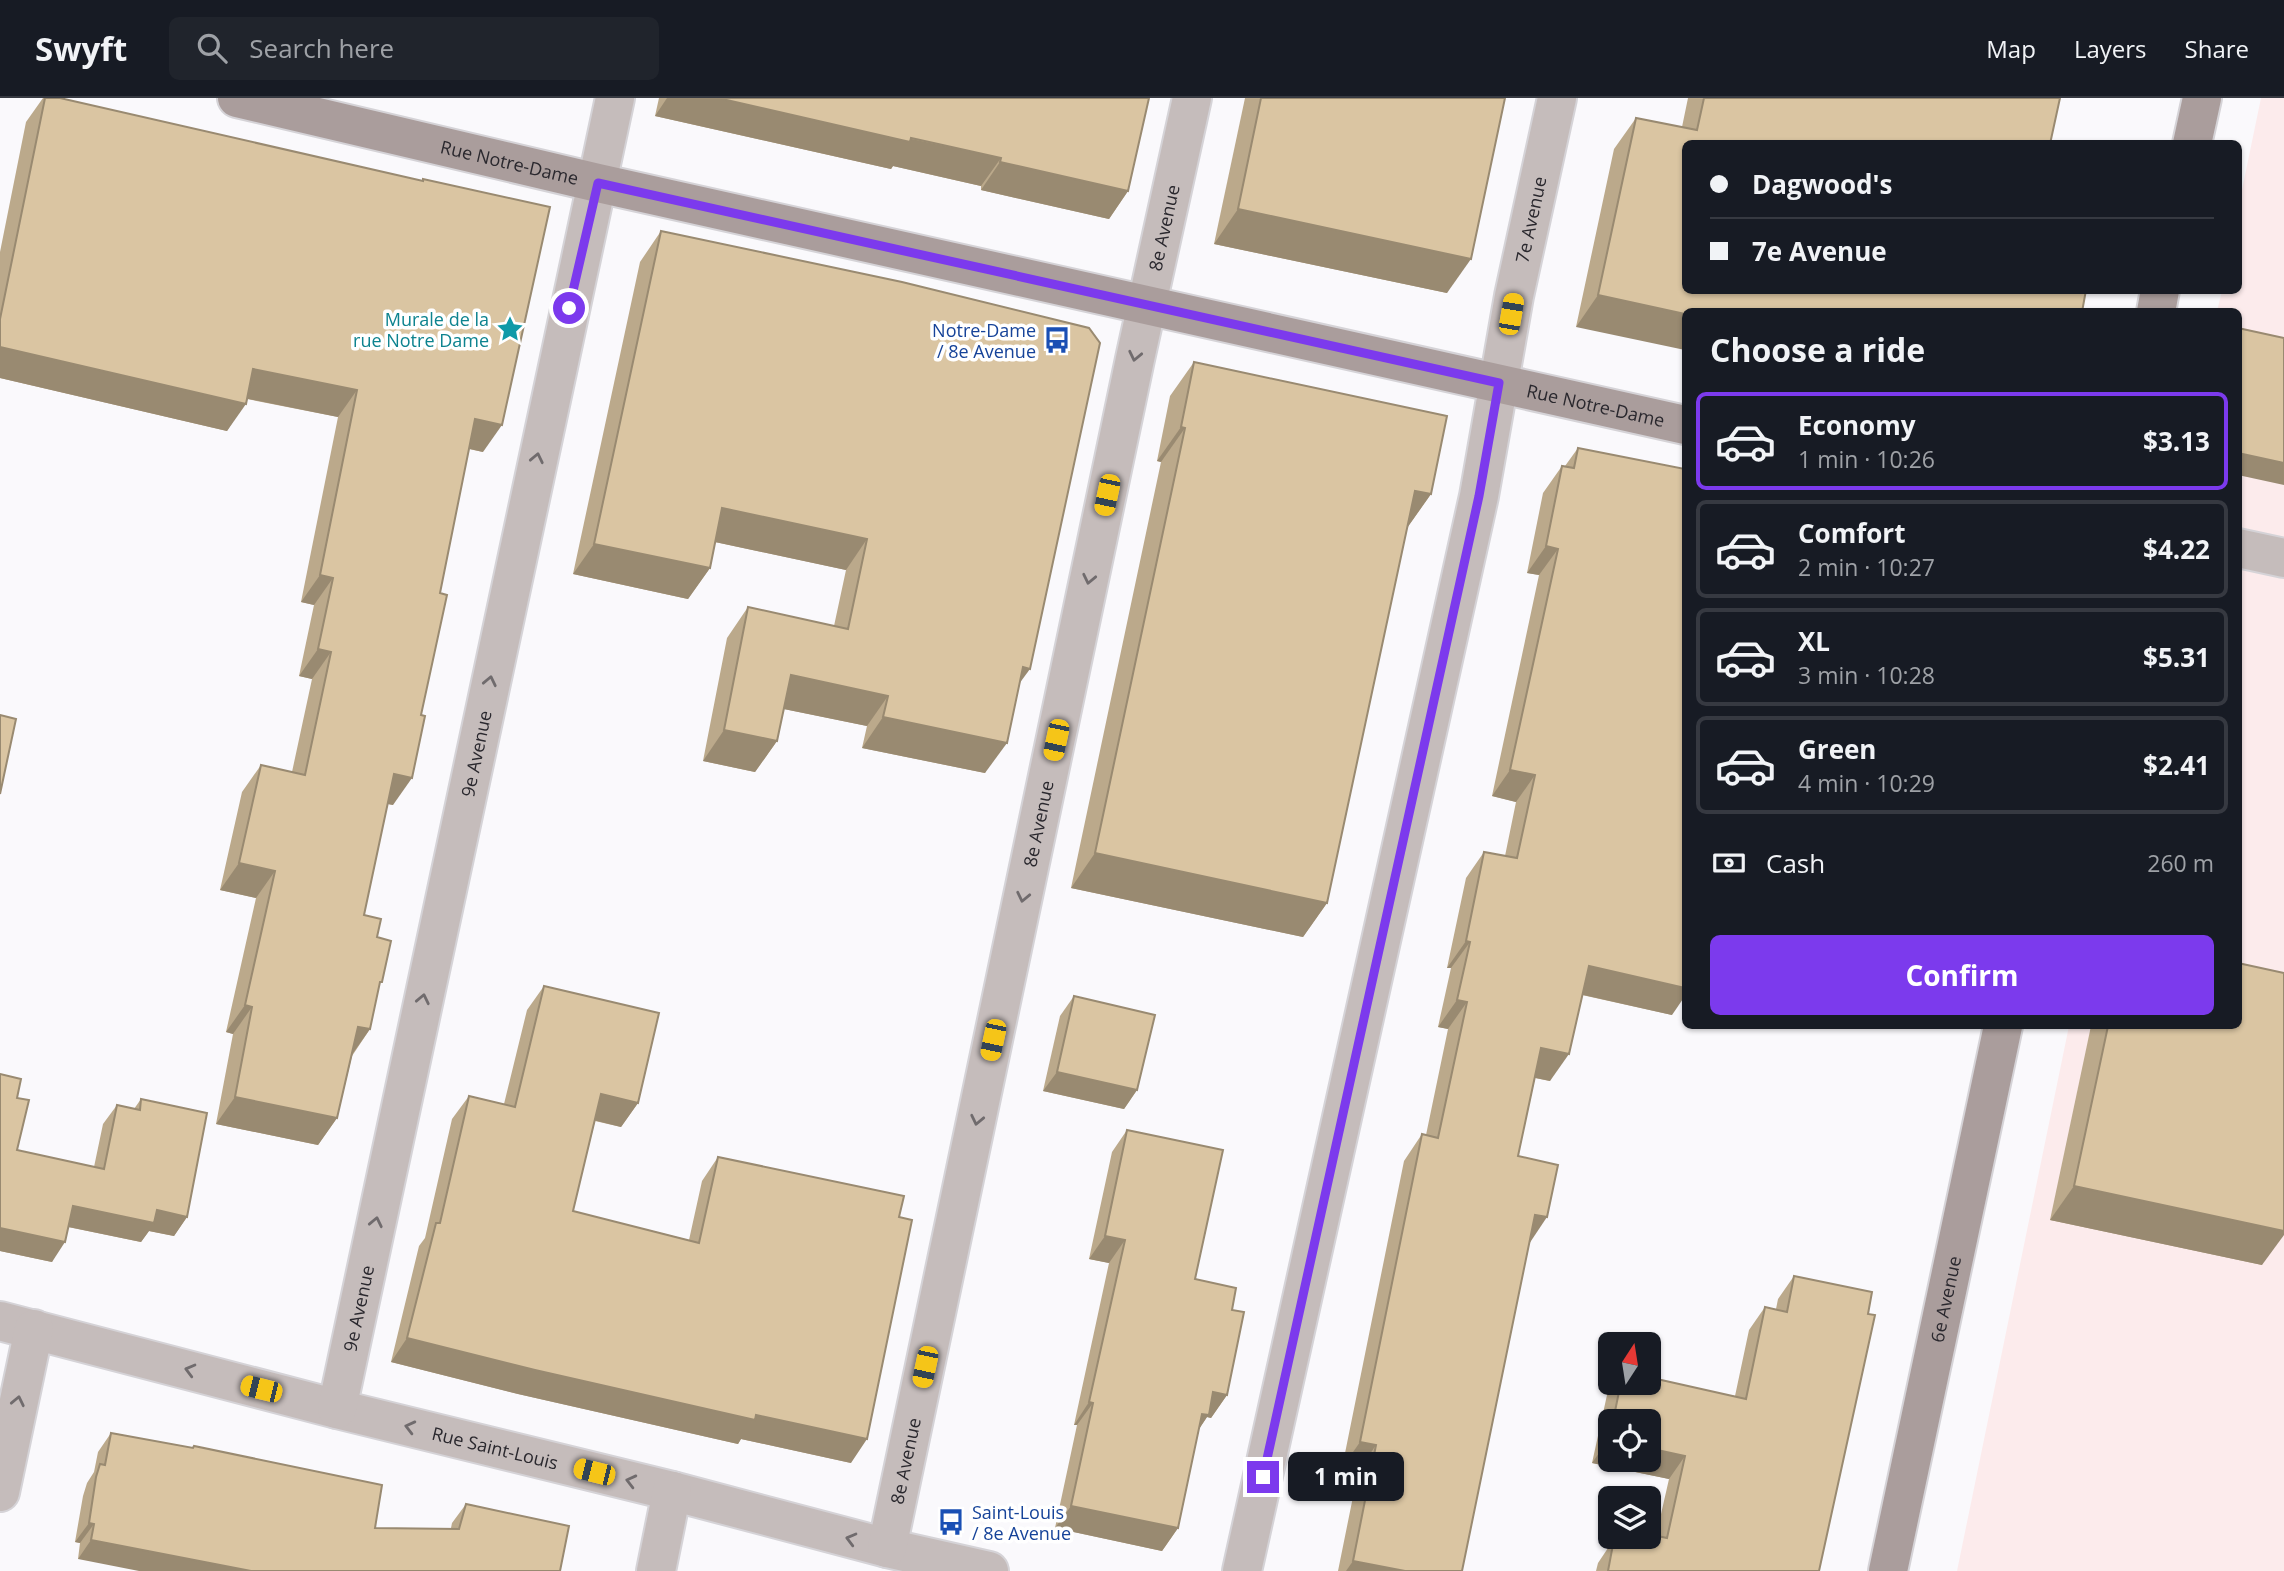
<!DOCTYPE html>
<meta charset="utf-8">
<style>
:root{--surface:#171b24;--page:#20242c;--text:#f1f3f6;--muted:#9ea1a6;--line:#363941;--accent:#7c3aed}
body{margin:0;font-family:"Open Sans",sans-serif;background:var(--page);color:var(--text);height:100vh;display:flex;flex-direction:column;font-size:26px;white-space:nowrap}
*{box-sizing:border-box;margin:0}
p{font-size:23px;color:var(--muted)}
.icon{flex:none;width:38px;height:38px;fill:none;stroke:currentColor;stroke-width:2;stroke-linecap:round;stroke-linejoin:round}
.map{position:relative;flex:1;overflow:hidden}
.side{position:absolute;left:1682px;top:210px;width:560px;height:721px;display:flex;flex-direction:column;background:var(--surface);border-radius:10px;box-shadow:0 2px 5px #0004}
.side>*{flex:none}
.guide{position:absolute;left:1682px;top:42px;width:560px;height:154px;border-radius:10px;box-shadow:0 2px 5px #0004;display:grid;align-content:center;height:154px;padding:0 28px;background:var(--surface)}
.needle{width:46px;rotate:12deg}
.tools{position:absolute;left:1598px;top:1234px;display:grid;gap:14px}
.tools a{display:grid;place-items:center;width:63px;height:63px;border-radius:10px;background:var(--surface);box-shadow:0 2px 5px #0004;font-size:35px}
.end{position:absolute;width:32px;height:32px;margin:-16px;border:9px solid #7c3aed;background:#fff;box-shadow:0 0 0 4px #fff}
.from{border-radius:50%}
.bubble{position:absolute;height:49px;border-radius:10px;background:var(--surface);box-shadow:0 2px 5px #0004;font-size:23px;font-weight:700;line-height:49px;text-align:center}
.car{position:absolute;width:21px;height:42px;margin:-21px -10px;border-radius:9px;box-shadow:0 0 5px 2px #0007;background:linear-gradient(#f5c518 24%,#345 0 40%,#f5c518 0 76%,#345 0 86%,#f5c518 0)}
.guide b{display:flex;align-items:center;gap:24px;height:66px;font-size:26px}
.guide b+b{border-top:2px solid var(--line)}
.guide i{width:18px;height:18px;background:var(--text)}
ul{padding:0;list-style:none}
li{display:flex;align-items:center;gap:21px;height:98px;margin:0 14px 10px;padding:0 14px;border:4px solid var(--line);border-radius:10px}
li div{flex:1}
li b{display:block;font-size:26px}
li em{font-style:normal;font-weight:700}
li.selected{border-color:var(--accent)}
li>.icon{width:63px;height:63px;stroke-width:1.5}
h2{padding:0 28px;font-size:32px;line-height:84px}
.pay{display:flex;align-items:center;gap:18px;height:77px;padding:0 28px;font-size:26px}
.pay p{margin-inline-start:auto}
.button{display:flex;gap:14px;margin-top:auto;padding:14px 28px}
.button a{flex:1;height:80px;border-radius:10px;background:var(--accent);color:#fff;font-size:28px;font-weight:700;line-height:80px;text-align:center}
header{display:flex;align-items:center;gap:42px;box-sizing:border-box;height:98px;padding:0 35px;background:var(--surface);border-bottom:2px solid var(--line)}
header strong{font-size:33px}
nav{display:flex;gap:38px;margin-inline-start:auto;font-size:24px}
.search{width:490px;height:63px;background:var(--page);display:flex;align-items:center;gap:18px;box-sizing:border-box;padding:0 24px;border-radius:10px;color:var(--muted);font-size:26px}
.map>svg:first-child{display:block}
</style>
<header>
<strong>Swyft</strong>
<div class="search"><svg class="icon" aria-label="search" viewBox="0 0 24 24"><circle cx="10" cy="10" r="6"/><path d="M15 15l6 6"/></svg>Search here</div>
<nav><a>Map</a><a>Layers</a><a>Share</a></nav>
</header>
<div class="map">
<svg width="2284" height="1473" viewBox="0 0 2284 1473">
<rect width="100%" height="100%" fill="#faf9fc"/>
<path fill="#fcebec" d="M2261 0H2284V1473H1957L2069 928H2238V214L2217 213 2222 193 2238 192V111Z"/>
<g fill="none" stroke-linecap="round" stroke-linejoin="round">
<defs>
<g id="street">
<path d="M2238 450 2284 460"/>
<path id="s1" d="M0 1223 337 1311 672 1393 887 1450 989 1473"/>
<path id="s2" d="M337 1311 615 0"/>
<path d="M0 1394 34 1231"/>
<path id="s3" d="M887 1450 1135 261 1192 0"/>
<path d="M656 1473 672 1393"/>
<path id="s4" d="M1242 1473 1479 398 1514 198 1557 0"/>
</g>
<g id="secondary">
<path id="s5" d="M237 0 598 85 1685 327"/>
<path d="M2192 46 2202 0"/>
<path d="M2156 214 2160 192"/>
<path id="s6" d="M1888 1473 2003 928"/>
</g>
</defs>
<use href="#street" stroke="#d5d3d7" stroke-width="42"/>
<use href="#secondary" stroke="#d5d3d7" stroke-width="42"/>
<use href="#street" stroke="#c5bcbb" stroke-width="38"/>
<use href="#secondary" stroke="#aa9d9c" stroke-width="38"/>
</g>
<g fill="#bba98b" fill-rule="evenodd">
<path d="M43 0H60L422 83 423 81 483 354 469 351 393 707 387 706 364 817 377 839 379 888 370 931 352 958 337 1020 318 1047 216 1026 233 936 226 934 256 800 220 792 242 694 261 667 292 674 312 581 299 578 314 507 301 504 338 319 247 301 227 333 0 280V154L26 24Z"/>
<path d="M659 0H1149L1128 93 1109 121 981 92V88L893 68 891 71 655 18Z"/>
<path d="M1245 0H1505L1447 195 1214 146Z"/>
<path d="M1688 0H2060L1685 192 1576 229 1614 51 1636 20 1682 29Z"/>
<path d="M661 133 1019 586 985 675 862 650 867 628 784 611 777 643 755 674 703 663 727 540 748 509 834 528 846 472 715 444 710 470 688 501 573 476 640 164Z"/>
<path d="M1194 264 1431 396 1407 430 1327 805 1303 839 1071 790 1161 364 1157 363 1170 298Z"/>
<path d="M1578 350 1672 917 1582 897 1550 983 1535 980 1518 1058 1529 1145 1462 1473H1338L1358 1374 1342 1370 1404 1063 1422 1036 1426 1037 1448 931 1438 929 1451 870H1447L1466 780 1484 754 1505 758 1516 704 1492 698 1539 477 1527 475 1543 395 1562 368H1565Z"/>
<path d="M544 888 638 1005 621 1029 595 1023 573 1113 689 1142 702 1083 718 1059 851 1365 741 1341 738 1346 518 1296 391 1264 419 1148 425 1140 452 1021 469 998 504 1006 527 912Z"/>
<path d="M1074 898 1137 992 1124 1011 1043 993 1060 918Z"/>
<path d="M2091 928H2238L2262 1167 2050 1122Z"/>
<path d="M17 1000V1052L94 1069 103 1026 117 1007 134 1011 141 1001 187 1119 174 1138 149 1133 141 1144 68 1129 52 1164 0 1153Z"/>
<path d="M1127 1032 1195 1181 1232 1212 1227 1297 1211 1320 1207 1319 1199 1331 1178 1430 1162 1453 1055 1430 1077 1327H1074L1109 1165 1089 1161 1112 1054Z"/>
<path d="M1794 1178 1819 1473H1596L1598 1465 1614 1441 1641 1446 1647 1438H1656L1669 1381 1592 1365 1607 1297 1616 1284H1648L1735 1298 1749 1232 1765 1209 1776 1211 1778 1201ZM1610 1323H1648L1610 1362Z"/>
<path d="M111 1335 192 1350 194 1348 375 1430H451L452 1425 466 1406 569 1428 78 1461 80 1445 75 1444 83 1398 87 1385 94 1374 98 1354Z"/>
</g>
<g fill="#998a71">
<path d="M667 0H718L1001 60 981 88 893 68 891 71 655 18Z"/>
<path d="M1000 64 1128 93 1109 121 981 92Z"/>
<path d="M1238 111 1471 161 1447 195 1214 146Z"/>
<path d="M1598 197 1685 216V252L1576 229Z"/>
<path d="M0 249 246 306 227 333 0 280Z"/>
<path d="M253 271 357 292 338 319 234 298Z"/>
<path d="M475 321 502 327 483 354 457 348Z"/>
<path d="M1181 329 1185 330 1161 364 1157 363Z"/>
<path d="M2238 355 2284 365V387L2238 377Z"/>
<path d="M1415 393 1431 396 1407 430Z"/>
<path d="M722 410 867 441 846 472 701 441Z"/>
<path d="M594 446 710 470 688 501 573 476Z"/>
<path d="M1546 448 1558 451 1539 477 1527 475Z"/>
<path d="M320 477 333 480 314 507 301 504Z"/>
<path d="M318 551 331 554 312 581 299 578Z"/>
<path d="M1023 569 1030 571 1008 601Z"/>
<path d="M791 577 888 598 867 628 769 608Z"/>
<path d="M883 619 1007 645 985 675 862 650Z"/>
<path d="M724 632 777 643 755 674 703 663Z"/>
<path d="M1510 672 1535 677 1516 704 1492 698Z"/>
<path d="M394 676 412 680 393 707 375 703Z"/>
<path d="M1095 755 1327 805 1303 839 1071 790Z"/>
<path d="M239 765 275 773 256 800 220 792Z"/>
<path d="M1466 843 1470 844 1451 870H1447Z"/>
<path d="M1589 868 1685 890V898L1672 917 1570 894Z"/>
<path d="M1457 902 1467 904 1448 931 1438 929Z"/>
<path d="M245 907 252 909 233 936 226 934Z"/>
<path d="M358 929 370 931 351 958Z"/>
<path d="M1541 950 1569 956 1550 983 1522 977Z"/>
<path d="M1057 974 1137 992 1124 1011 1043 993Z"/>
<path d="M601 996 638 1005 621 1029 585 1020Z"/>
<path d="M235 999 337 1020 318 1047 216 1026Z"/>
<path d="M2074 1088 2284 1133V1137L2262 1167 2050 1122Z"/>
<path d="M73 1108 157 1112 187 1119 174 1138 149 1133 141 1144 59 1127Z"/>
<path d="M1535 1117 1547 1119 1529 1146Z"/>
<path d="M0 1130 65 1144 52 1164 0 1153Z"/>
<path d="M1105 1138 1125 1142 1109 1165 1089 1161Z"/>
<path d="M407 1240 756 1317 867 1341 851 1365 741 1341 738 1346 518 1296 391 1264Z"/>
<path d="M1213 1294 1227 1297 1211 1320 1207 1319 1193 1340 1186 1338Z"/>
<path d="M1089 1304 1093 1305 1077 1327H1074Z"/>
<path d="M1609 1341 1610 1342V1362H1648V1350L1685 1358 1669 1381 1592 1365Z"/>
<path d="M1360 1344 1376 1347 1358 1374 1342 1370Z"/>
<path d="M1071 1408 1178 1430 1162 1453 1055 1430Z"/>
<path d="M89 1425 94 1426 80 1445 75 1444Z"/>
<path d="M91 1442 251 1473H139L78 1461Z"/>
<path d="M1353 1463 1405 1473H1346Z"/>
</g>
<g fill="#dac5a2" stroke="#998a71" stroke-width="2">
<path d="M45 0H60L423 83V81L550 109 502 327 475 321 440 495 447 497 421 617 425 618 412 680 394 676 364 817 381 821 377 839 391 843 382 884H380L370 931 358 929 337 1020 235 999 252 909 245 907 275 773 239 765 261 667 305 677 331 554 318 551 333 480 320 477 357 292 253 271 246 306 0 249V221Z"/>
<path d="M718 0H1149L1128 93 1000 64 1001 60 911 40 910 44Z"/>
<path d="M1261 0H1505L1471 161 1238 111Z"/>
<path d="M1704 0H2060L2050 46H1685V192H2086L2082 214H1685V216L1598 197 1636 20 1697 32Z"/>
<path d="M661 133 902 184 1089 230 1100 245 1030 571 1023 569 1007 645 883 619 888 598 791 577 777 643 724 632 748 509 848 531 867 441 722 410 710 470 594 446Z"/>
<path d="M2238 230 2284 240V365L2238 355Z"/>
<path d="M1194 264 1447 318 1431 396 1415 393 1327 805 1095 755 1185 330 1181 329Z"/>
<path d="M1578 350 1685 371V890L1589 868 1569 956 1541 950 1518 1058 1558 1067 1547 1119 1535 1117 1462 1473H1405L1353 1463 1376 1347 1360 1344 1422 1036 1438 1040 1467 904 1457 902 1470 844 1466 843 1484 754 1517 760 1535 677 1510 672 1558 451 1546 448 1562 368 1574 370Z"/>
<path d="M0 617 16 621 0 696Z"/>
<path d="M2238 865 2284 875V1133L2074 1088 2108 928H2238Z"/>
<path d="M544 888 659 915 638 1005 601 996 573 1113 699 1145 718 1059 904 1098 899 1119 912 1122 867 1341 756 1317 755 1322 535 1272 407 1240 436 1125H440L469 998 515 1009Z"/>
<path d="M1074 898 1155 917 1137 992 1057 974Z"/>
<path d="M0 976 21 981 17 1000 29 1002 17 1052 104 1071 117 1007 140 1012 141 1001 207 1015 187 1119 157 1112 154 1125 73 1108 65 1144 0 1130Z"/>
<path d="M1127 1032 1223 1052 1195 1181 1236 1190 1232 1212 1244 1214 1227 1297 1213 1294 1209 1317 1202 1316 1178 1430 1071 1408 1093 1305 1089 1304 1125 1142 1105 1138Z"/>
<path d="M1794 1178 1872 1194 1868 1216 1875 1217 1819 1473H1608L1614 1441 1646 1447 1648 1436 1667 1440 1685 1358 1648 1350V1323H1613L1621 1284H1648V1279L1746 1301 1765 1209 1787 1214Z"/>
<path d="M111 1335 193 1350 194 1348 382 1387 375 1430 459 1431 466 1406 569 1428 560 1473H251L91 1442 94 1426 89 1425 96 1379 100 1366 105 1367Z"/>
</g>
<defs><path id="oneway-chevron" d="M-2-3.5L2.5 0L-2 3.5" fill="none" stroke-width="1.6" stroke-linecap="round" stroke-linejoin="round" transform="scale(1.75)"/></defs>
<g stroke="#706b6d">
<use href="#oneway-chevron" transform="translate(1135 258) rotate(102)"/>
<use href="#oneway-chevron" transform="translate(537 360) rotate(-78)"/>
<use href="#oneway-chevron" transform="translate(1089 481) rotate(102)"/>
<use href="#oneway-chevron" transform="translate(490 583) rotate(-78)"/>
<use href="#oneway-chevron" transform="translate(1023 799) rotate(102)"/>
<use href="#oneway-chevron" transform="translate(423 901) rotate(-78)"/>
<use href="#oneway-chevron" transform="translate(977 1022) rotate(102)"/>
<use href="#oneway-chevron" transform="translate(376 1124) rotate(-78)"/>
<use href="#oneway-chevron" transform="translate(190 1272) rotate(-165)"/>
<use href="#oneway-chevron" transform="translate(18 1303) rotate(-78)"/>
<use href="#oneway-chevron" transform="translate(410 1329) rotate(-166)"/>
<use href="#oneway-chevron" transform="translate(631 1383) rotate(-166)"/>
<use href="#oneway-chevron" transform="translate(851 1441) rotate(-165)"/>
</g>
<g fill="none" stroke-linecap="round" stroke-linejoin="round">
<path stroke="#7c3aed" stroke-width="9" d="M569 210 598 85 1499 285 1479 398 1263 1379"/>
</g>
<defs>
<symbol id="sight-bare" viewBox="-9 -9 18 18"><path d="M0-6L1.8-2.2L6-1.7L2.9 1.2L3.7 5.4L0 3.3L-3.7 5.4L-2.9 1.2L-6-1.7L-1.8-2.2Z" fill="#0f9aa8" stroke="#fff" stroke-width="2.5" paint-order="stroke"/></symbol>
<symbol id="bus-bare" viewBox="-9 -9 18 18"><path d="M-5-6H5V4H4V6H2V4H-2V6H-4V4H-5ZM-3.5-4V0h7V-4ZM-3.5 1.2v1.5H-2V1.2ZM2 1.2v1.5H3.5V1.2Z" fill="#1a4fb4" stroke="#fff" stroke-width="2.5" paint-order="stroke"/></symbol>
</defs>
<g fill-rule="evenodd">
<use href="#sight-bare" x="491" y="212" width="38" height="38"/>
<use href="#bus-bare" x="1038" y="223" width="38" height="38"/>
<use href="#bus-bare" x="932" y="1405" width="38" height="38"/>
</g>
<g text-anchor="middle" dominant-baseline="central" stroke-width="7" stroke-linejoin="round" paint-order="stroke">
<g font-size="18" fill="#2a282e" stroke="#fff">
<text stroke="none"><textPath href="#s5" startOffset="280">Rue Notre-Dame</textPath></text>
<text stroke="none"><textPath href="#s4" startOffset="1382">7e Avenue</textPath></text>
<text stroke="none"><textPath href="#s3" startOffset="1349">8e Avenue</textPath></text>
<text stroke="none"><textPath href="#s5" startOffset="1393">Rue Notre-Dame</textPath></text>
<text stroke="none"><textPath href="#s2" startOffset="670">9e Avenue</textPath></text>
<text stroke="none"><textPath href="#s3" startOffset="740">8e Avenue</textPath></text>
<text stroke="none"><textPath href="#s6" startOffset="278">6e Avenue</textPath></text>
<text stroke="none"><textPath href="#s2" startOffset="103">9e Avenue</textPath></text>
<text stroke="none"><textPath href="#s1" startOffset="511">Rue Saint-Louis</textPath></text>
<text stroke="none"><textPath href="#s3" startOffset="89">8e Avenue</textPath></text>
</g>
<g font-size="18" fill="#0d838f" stroke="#fff" text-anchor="end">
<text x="489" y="221">Murale de la<tspan x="489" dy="21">rue Notre Dame</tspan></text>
</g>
<g font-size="18" fill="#164399" stroke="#fff" text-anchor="end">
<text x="1036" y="232">Notre-Dame<tspan x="1036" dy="21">/ 8e Avenue</tspan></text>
<text x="972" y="1414" text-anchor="start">Saint-Louis<tspan x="972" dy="21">/ 8e Avenue</tspan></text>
</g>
</g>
</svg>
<div class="tools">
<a><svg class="needle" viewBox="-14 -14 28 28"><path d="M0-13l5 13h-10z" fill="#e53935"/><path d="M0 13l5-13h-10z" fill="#9ea1a6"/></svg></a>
<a><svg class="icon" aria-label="locate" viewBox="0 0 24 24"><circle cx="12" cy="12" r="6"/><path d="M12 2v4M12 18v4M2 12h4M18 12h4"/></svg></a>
<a><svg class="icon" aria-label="layers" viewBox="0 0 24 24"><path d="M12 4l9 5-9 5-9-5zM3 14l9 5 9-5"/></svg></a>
</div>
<i class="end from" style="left:569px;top:210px"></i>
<i class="end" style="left:1263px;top:1379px"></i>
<div class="bubble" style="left:1288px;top:1354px;width:116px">1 min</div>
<i class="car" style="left:1511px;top:216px;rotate:10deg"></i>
<i class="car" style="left:1107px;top:397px;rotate:192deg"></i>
<i class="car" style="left:1056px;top:642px;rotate:192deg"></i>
<i class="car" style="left:993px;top:942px;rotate:192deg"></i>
<i class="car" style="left:925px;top:1269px;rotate:192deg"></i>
<i class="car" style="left:261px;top:1291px;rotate:284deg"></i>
<i class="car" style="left:594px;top:1374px;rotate:284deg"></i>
<div class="guide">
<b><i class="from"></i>Dagwood's</b>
<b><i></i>7e Avenue</b>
</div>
<section class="side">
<h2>Choose a ride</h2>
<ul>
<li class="selected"><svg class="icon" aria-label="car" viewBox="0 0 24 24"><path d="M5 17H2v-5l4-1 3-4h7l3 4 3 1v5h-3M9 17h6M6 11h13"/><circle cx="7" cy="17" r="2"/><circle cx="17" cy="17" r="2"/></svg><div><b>Economy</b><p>1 min · 10:26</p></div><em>$3.13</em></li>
<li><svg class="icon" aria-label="car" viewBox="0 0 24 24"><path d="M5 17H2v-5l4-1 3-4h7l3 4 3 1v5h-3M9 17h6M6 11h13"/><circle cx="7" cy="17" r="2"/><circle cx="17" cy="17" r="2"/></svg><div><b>Comfort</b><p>2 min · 10:27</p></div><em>$4.22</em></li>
<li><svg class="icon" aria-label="car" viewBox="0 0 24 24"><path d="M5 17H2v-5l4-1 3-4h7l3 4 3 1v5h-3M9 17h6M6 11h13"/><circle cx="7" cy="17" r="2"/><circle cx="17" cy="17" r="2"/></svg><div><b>XL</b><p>3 min · 10:28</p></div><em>$5.31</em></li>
<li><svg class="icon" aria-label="car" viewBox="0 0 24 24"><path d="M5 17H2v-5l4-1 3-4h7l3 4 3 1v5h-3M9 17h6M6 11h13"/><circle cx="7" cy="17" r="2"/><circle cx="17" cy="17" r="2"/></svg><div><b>Green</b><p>4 min · 10:29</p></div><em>$2.41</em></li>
</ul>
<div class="pay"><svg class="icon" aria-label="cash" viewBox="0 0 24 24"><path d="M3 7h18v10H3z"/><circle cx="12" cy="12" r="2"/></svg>Cash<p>260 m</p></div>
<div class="button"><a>Confirm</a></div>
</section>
</div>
